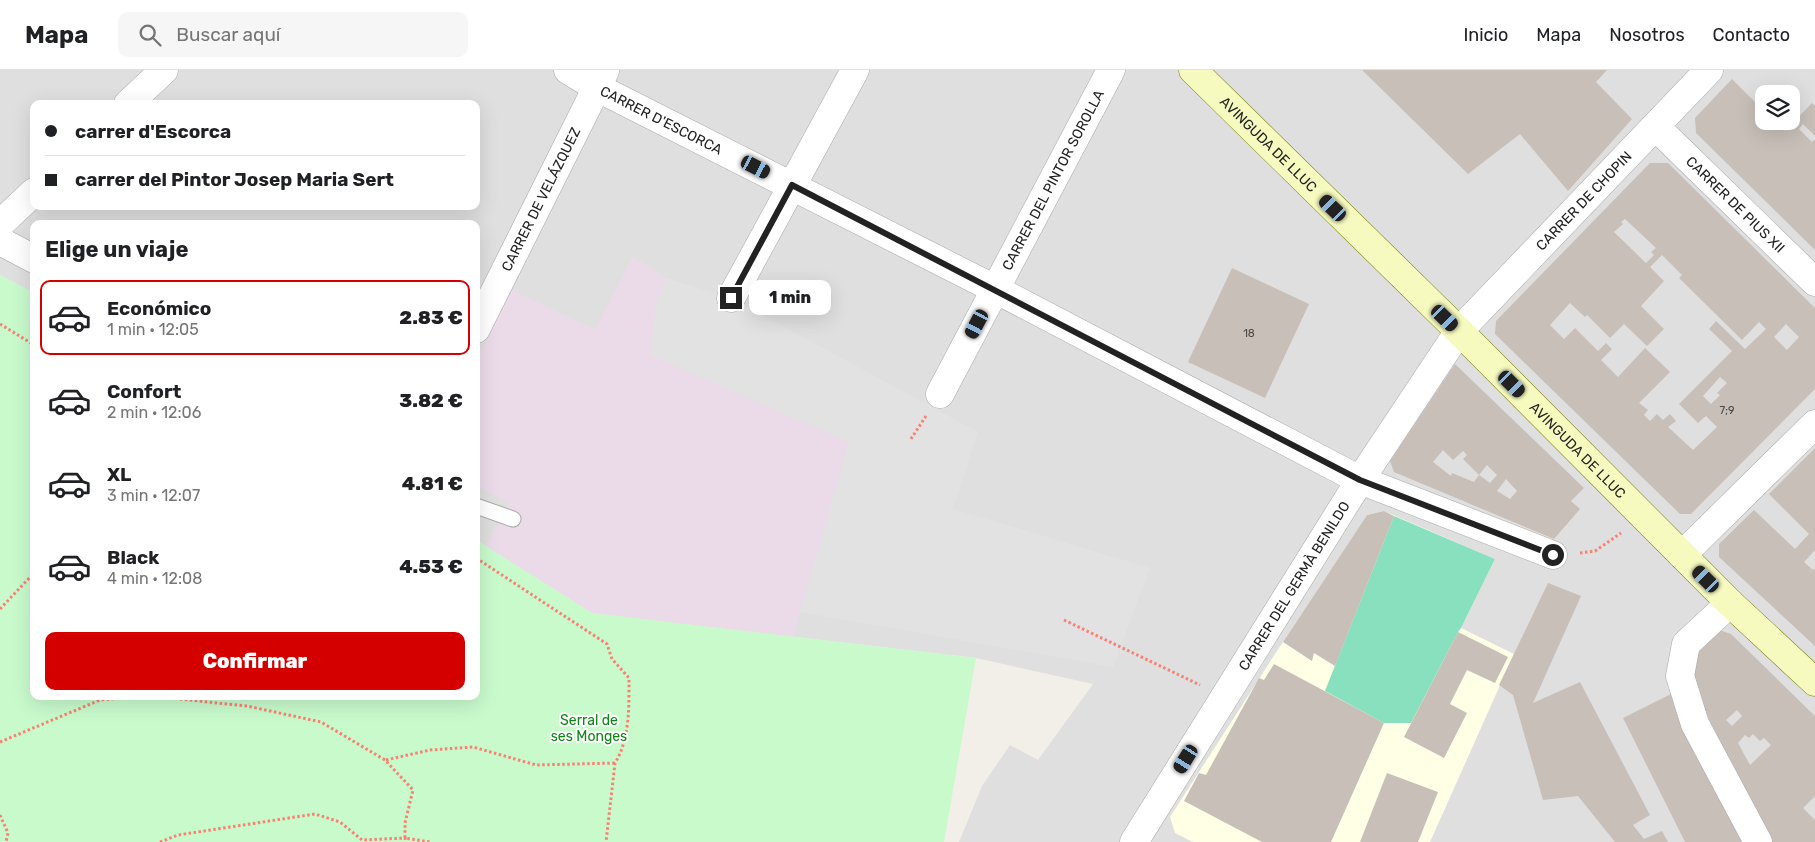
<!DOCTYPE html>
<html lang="es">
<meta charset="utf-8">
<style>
:root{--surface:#fff;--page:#f6f6f6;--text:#202124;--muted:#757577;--line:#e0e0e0;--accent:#d40000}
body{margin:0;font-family:Rubik,sans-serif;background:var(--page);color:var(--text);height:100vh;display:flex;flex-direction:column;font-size:19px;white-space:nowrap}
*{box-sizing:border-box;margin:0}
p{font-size:16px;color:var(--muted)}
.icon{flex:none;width:28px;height:28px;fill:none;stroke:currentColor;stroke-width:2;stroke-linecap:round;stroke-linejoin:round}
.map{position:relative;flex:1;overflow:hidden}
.sheet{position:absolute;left:30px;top:150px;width:450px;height:480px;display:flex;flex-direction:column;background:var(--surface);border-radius:10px;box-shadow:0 5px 20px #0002}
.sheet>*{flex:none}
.guide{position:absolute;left:30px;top:30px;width:450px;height:110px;border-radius:10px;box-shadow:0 5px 20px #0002;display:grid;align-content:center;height:110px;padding:0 15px;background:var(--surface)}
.fabs{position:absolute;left:1755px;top:15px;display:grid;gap:10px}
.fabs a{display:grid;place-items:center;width:45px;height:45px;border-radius:10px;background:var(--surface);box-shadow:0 5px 20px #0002;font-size:25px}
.end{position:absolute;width:22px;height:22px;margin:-11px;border:6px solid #222;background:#fff;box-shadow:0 0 0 2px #fff}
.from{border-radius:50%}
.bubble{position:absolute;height:35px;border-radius:10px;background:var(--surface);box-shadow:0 5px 20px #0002;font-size:16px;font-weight:800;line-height:35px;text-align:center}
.car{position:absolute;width:15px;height:30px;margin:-15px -8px;border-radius:6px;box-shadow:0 0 4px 1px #0007;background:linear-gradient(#222 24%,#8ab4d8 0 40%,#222 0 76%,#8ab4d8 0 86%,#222 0)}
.guide b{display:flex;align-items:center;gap:18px;height:48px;font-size:19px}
.guide b+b{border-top:1px solid var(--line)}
.guide i{width:12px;height:12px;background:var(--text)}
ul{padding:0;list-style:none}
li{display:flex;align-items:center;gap:15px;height:75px;margin:0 10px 8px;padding:0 5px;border:2px solid transparent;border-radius:10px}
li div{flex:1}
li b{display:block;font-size:19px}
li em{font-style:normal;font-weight:800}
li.current{border-color:var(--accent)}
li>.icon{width:45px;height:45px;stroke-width:1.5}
h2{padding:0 15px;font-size:22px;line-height:60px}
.action{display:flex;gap:10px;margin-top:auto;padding:10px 15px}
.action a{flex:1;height:58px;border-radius:10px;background:var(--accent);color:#fff;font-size:20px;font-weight:800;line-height:58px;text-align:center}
header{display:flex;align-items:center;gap:30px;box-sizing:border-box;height:70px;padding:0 25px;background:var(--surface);border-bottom:1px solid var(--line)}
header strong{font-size:24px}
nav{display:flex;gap:28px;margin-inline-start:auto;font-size:18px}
.search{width:350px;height:45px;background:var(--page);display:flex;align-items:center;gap:12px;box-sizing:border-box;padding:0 18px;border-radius:10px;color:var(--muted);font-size:19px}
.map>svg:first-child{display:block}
</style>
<header>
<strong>Mapa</strong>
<div class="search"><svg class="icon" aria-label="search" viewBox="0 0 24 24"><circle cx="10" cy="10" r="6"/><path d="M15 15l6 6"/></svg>Buscar aquí</div>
<nav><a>Inicio</a><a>Mapa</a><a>Nosotros</a><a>Contacto</a></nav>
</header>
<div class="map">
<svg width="1815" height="772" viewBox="0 0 1815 772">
<rect width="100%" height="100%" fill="#f2efe9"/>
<path fill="#e0dfdf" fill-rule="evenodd" d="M0 0H1815V772H959L982 716 1010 675 1038 690 1093 614 976 588 592 543 476 470V154H34V223L0 205ZM1764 24H1791V51H1764ZM34 34H476V136H34Z"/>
<path fill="#ebdbe8" d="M633 187 666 208 657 230 651 285 849 372 793 567 592 543 486 476 510 433 476 416V291L512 220 595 260Z"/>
<path fill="#ffffe5" d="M1384 441 1495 489 1461 558 1514 584 1430 772H1193L1175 763 1170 747 1275 584 1367 445Z"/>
<path fill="#c8facc" d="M0 205 34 223V626H476V470L592 543 976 588 944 772H0Z"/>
<path fill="#88e0be" d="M1394 446 1495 489 1461 558 1458 562 1411 653H1384L1325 621Z"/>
<path fill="#e2e2e2" d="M666 208 731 228 978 362 953 439 1150 498 1113 597 800 542 849 372 650 285 657 230Z"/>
<g fill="#c7bfb8" fill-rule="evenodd">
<path d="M1362 0H1607L1596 12 1632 49 1568 121 1520 64 1468 104Z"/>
<path d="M1732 9 1758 35 1759 33 1764 38V51H1776L1785 61 1812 33 1815 36V66L1803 54 1799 59 1812 72 1815 69V180L1696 63 1695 48Z"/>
<path d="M1650 93H1668L1815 238V319L1691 444H1680L1495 264 1496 251ZM1625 149 1656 178 1651 182 1654 185 1646 193 1614 162 1623 154 1621 152ZM1662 185 1682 205 1679 208 1742 270 1759 252 1766 259 1745 279 1716 251 1709 259 1732 281 1679 334 1698 353 1706 346 1717 357 1693 380 1668 357 1676 351 1670 344 1663 350 1657 344 1650 351 1644 345 1648 340 1639 333 1670 302 1645 278 1618 307 1601 290 1612 279 1606 273 1598 281 1575 258 1564 269 1550 255 1570 233 1585 247 1587 245 1610 268 1624 254 1647 276 1664 259 1641 236 1664 211 1650 197ZM1786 254 1799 267 1787 280 1774 267ZM1720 307 1727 313 1717 323 1720 325 1711 334 1703 326Z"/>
<path d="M1232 198 1309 234 1265 328 1188 292Z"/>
<path d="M1455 294 1584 418 1571 431 1580 439 1554 469 1394 402 1390 391ZM1443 380 1453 390 1463 381 1467 385 1463 389 1479 405 1487 395 1497 405 1490 413 1479 405 1474 412 1452 403 1451 406 1433 392ZM1506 409 1517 421 1510 429 1497 421Z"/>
<path d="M1815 378V480L1804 492 1813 500 1815 498V576L1719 487V474L1754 440 1795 479 1809 464 1769 424Z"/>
<path d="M1384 441 1394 446 1335 596 1314 583 1312 591 1283 572 1367 445Z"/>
<path d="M1548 513 1581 526 1533 633 1580 612 1650 745 1633 755 1644 769 1662 761 1668 772H1615L1578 726 1543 730 1513 625 1499 615Z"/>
<path d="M1719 560 1731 564 1815 646V726L1803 738 1815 750V772H1770L1692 615 1698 581ZM1737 640 1742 646 1732 656 1726 650ZM1753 664 1760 671 1764 668 1771 675 1750 695 1738 673 1745 665 1749 668Z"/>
<path d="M1458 562 1508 587 1495 613 1467 600 1450 634 1467 643 1444 688 1404 667Z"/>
<path d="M1274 594 1384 653 1331 772H1262L1184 731 1199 703 1206 705 1259 608 1264 610Z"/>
<path d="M1671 624 1743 772H1685L1623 648Z"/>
<path d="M1387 703 1438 722 1418 772H1360Z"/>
</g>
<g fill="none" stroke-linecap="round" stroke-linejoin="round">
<defs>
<path id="service" d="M476 436 513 449"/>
<g id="minor">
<path id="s1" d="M568 0 596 17 995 219 1360 410 1553 485"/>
<path d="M128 34 164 0"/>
<path id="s2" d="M1656 57 1815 212"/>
<path d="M0 154 34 122"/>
<path d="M0 171 34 189"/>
<path d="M731 228 855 0"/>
<path id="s3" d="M476 259 605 1"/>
<path id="s4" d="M940 324 1111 0"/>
<path d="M1682 485 1815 354"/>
<path d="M1730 533 1686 574 1680 606 1695 654 1758 772"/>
<path id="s5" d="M1134 772 1360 410 1459 261 1709 0"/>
</g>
<g id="secondary">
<path id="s6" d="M1193 0 1459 261 1730 533 1815 612"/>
</g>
</defs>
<use href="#service" stroke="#a9a9a9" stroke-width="17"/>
<use href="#minor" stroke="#a9a9a9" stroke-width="29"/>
<use href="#secondary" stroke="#707d05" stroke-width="29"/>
<g stroke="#fa8072" stroke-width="3" stroke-dasharray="2.5 2.5" stroke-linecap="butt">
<path d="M0 254 34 275"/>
<path d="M911 369 926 346"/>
<path d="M1580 483 1595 481 1621 463"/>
<path d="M476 488 607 574 612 589 629 608C629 636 630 669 615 693L606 772"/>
<path d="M0 539 34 503"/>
<path d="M1064 550 1200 615"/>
<path d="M150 626 247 636 321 652 385 690 413 720 405 753V768L430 772"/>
<path d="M0 672 100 630 143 626"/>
<path d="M386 690 430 680 473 677 536 695 615 693"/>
<path d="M0 745 8 763 6 772"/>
<path d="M160 772 178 765 315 744 340 752 362 770 405 768 406 772"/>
</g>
<use href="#service" stroke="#fff" stroke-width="15"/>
<use href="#minor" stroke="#fff" stroke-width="28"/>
<use href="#secondary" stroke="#f7fabf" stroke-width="28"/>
</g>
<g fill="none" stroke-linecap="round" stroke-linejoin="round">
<path stroke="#222" stroke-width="6" d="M731 228 792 115 1360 410 1553 485"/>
</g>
<g text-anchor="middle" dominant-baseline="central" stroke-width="4" stroke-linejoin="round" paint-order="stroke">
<g font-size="11" fill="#4b4948">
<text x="1249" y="263">18</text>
<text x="1727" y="340">7;9</text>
</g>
<g font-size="14" fill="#222" stroke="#fff">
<text stroke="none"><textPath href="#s1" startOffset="106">CARRER D'ESCORCA</textPath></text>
<text stroke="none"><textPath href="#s6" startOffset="106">AVINGUDA DE LLUC</textPath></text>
<text stroke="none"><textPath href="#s4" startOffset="242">CARRER DEL PINTOR SOROLLA</textPath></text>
<text stroke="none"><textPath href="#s3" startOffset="145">CARRER DE VELÁZQUEZ</textPath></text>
<text stroke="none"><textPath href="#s5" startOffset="786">CARRER DE CHOPIN</textPath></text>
<text stroke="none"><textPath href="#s2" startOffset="111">CARRER DE PIUS XII</textPath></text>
<text stroke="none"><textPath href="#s6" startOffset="541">AVINGUDA DE LLUC</textPath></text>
<text stroke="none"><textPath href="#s5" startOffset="302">CARRER DEL GERMÀ BENILDO</textPath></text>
</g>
<g font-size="14" fill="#0c8416" stroke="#fff">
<text x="589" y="650">Serral de<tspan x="589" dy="16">ses Monges</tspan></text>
</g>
</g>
</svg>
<div class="fabs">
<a><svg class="icon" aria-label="layers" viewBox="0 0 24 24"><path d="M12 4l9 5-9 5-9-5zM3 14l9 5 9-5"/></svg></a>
</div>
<i class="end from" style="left:1553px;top:485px"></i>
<i class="end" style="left:731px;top:228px"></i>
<div class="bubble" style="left:749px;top:210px;width:82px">1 min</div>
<i class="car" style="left:756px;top:97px;rotate:117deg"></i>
<i class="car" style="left:1333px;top:138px;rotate:314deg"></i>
<i class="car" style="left:1445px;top:248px;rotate:134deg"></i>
<i class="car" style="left:977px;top:254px;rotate:208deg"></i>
<i class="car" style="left:1512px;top:314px;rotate:135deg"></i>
<i class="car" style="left:1706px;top:509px;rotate:315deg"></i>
<i class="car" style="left:1186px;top:689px;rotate:212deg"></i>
<div class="guide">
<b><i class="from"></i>carrer d'Escorca</b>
<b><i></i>carrer del Pintor Josep Maria Sert</b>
</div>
<section class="sheet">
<h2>Elige un viaje</h2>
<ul>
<li class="current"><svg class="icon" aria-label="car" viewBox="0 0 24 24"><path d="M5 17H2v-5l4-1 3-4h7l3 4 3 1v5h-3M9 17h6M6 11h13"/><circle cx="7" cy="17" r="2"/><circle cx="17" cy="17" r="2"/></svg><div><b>Económico</b><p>1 min · 12:05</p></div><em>2.83 €</em></li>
<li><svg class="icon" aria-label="car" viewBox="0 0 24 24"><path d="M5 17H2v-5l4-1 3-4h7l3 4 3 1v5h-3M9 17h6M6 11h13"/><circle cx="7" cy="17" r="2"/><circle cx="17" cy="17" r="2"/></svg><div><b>Confort</b><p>2 min · 12:06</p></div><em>3.82 €</em></li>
<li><svg class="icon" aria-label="car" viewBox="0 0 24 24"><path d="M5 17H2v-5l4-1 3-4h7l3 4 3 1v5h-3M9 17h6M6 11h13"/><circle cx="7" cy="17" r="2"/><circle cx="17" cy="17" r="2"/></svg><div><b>XL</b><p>3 min · 12:07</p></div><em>4.81 €</em></li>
<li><svg class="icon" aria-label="car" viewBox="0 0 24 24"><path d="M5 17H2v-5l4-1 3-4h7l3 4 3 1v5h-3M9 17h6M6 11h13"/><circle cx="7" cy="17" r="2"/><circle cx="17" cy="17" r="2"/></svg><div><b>Black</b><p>4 min · 12:08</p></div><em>4.53 €</em></li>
</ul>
<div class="action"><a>Confirmar</a></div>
</section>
</div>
